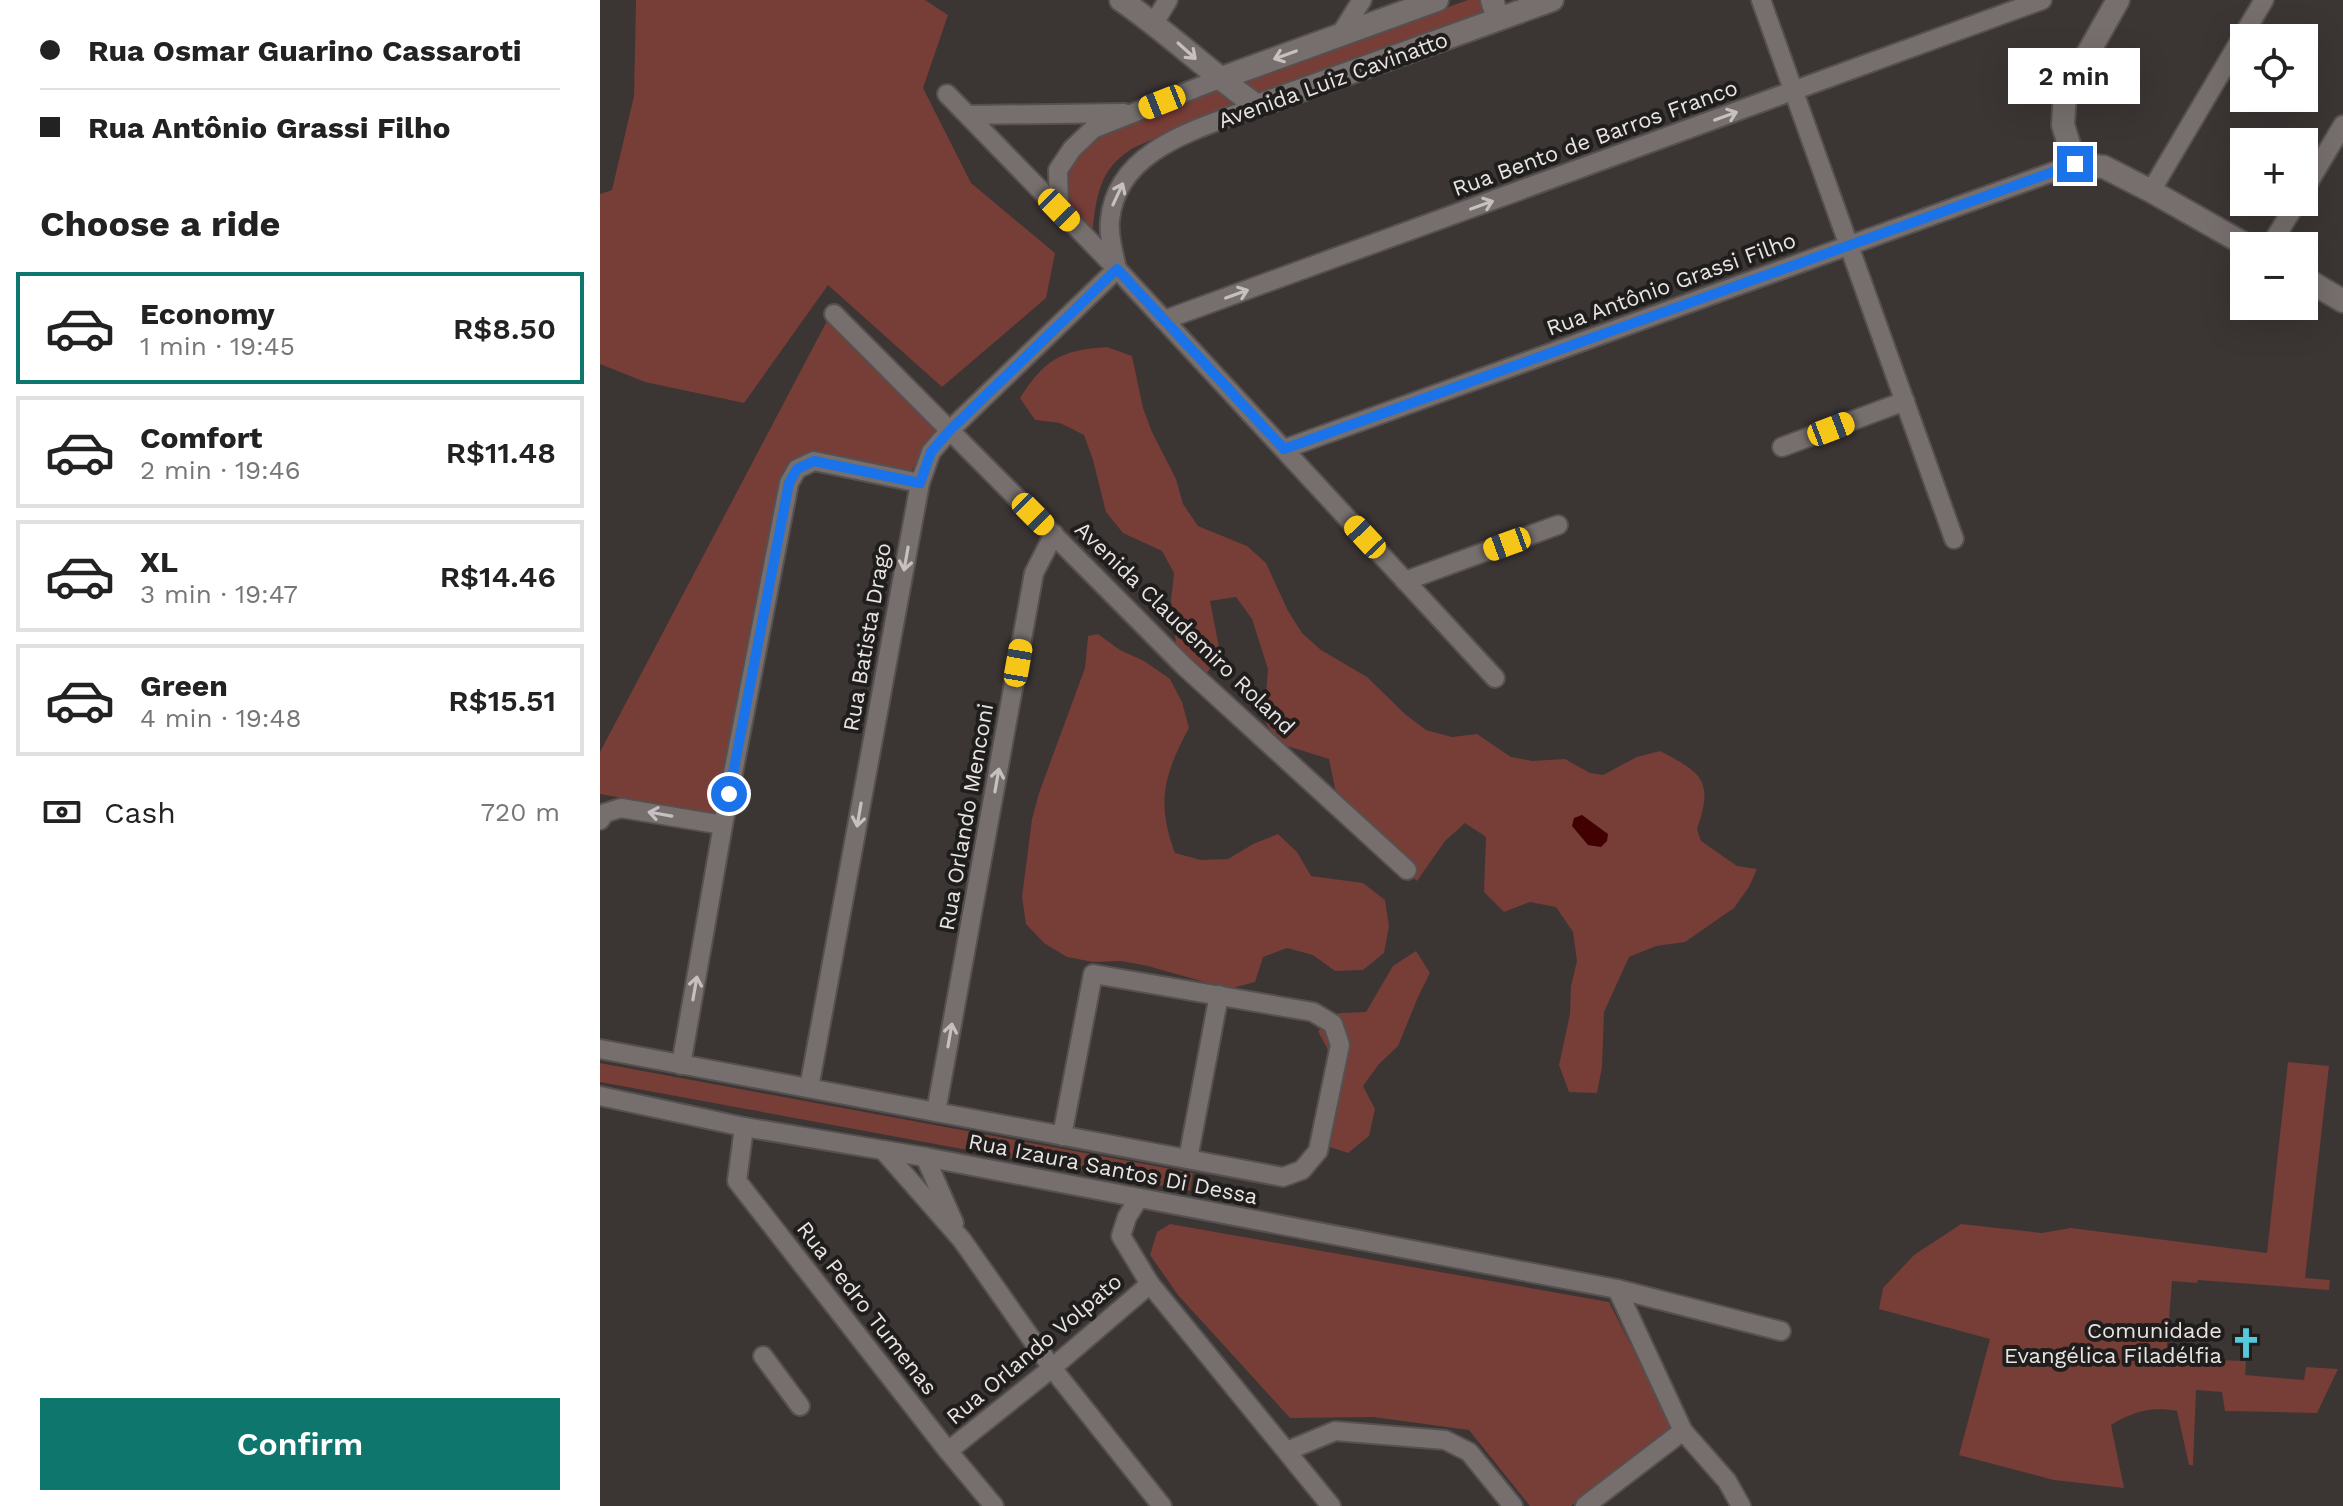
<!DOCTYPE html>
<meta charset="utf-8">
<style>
:root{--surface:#fff;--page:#f2f2f2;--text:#222;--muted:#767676;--line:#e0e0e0;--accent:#0f766e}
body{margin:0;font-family:"Work Sans",sans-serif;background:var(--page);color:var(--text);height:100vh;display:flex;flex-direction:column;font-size:30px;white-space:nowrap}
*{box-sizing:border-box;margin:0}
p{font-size:26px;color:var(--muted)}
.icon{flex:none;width:44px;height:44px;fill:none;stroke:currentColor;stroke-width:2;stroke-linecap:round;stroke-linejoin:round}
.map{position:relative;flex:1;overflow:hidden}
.details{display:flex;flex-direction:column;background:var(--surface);width:600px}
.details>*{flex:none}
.top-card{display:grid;align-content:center;height:176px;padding:0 40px;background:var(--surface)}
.controls{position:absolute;left:1630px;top:24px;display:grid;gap:16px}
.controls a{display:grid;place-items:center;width:88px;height:88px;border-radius:0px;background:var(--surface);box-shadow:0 8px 32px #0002;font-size:40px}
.end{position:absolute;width:36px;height:36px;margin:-18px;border:10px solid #1a73e8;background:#fff;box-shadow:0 0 0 4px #fff}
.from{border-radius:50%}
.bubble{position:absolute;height:56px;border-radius:0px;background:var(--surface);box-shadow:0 8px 32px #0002;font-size:26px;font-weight:600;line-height:56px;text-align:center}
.car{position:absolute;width:24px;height:48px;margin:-24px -12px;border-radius:10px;box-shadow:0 0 6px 2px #0007;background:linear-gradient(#f5c518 24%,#345 0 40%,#f5c518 0 76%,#345 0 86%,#f5c518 0)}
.top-card b{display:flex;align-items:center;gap:28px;height:76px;font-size:30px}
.top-card b+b{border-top:2px solid var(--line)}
.top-card i{width:20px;height:20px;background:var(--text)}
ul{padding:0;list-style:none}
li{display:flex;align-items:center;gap:24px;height:112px;margin:0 16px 12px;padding:0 24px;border:4px solid var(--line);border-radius:0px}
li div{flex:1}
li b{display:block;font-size:30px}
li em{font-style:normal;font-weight:600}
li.on{border-color:var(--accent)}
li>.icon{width:72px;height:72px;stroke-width:1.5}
h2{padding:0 40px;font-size:36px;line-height:96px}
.pay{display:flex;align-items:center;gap:20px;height:88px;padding:0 40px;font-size:30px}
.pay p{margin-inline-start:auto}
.action{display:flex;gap:16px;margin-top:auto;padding:16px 40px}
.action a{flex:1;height:92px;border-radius:0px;background:var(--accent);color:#fff;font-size:32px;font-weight:600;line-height:92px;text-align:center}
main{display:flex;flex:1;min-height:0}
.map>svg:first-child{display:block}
</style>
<main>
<section class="details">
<div class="top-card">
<b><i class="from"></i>Rua Osmar Guarino Cassaroti</b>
<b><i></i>Rua Antônio Grassi Filho</b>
</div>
<h2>Choose a ride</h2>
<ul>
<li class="on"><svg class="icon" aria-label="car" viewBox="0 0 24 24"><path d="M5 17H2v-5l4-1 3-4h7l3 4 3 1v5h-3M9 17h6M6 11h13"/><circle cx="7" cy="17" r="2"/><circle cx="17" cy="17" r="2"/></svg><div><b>Economy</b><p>1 min · 19:45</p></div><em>R$8.50</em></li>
<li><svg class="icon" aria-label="car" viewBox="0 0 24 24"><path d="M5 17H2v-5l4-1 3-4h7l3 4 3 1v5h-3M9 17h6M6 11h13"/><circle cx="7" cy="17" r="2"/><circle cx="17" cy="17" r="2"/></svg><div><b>Comfort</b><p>2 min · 19:46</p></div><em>R$11.48</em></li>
<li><svg class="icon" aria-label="car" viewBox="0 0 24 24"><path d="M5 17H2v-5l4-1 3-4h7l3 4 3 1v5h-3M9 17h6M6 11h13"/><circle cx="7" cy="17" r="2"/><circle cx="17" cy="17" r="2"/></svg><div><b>XL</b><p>3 min · 19:47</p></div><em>R$14.46</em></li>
<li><svg class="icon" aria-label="car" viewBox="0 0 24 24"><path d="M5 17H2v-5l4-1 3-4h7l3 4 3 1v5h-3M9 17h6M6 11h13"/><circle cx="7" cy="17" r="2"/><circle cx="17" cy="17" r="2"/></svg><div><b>Green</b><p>4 min · 19:48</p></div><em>R$15.51</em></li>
</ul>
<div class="pay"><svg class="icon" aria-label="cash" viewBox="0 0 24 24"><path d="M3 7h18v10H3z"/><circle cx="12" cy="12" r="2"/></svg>Cash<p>720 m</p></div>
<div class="action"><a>Confirm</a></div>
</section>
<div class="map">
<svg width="1743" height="1506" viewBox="0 0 1743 1506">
<rect width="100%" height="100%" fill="#3b3534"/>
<g fill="#773d37">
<path d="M36 0H325L348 15 323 88 371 183 455 253 446 298 342 387 228 285 144 403 45 382 0 364V194L12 190 34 96Z"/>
<path d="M868 0H879L885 16 657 97 634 83Z"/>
<path d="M615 90 635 103 533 148C498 170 497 196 492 233L466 207C466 196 462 180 465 170 480 132 577 105 615 90Z"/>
<path d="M228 319 342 430 311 471 209 453 192 460 184 473 115 815 0 794V752Z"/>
<path d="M507 347 532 356 543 408 552 432 576 479 583 504 598 526 647 546 666 563 688 611 702 633 721 650 767 677 805 714 826 730 852 737 877 734 911 757 932 761 965 759 990 773 1003 775 1037 757 1060 751C1102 773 1114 780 1097 829L1101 841 1137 866 1157 869 1149 887 1134 908 1085 942 1056 946 1029 957 1004 1012 1002 1067 997 1093 969 1092 959 1065 970 1014 971 986 977 961 973 932 956 907 930 902 904 912 884 892 886 837 865 823 845 841 817 881 739 808 729 759 678 743 664 720 668 669 652 619 636 597 610 601 620 652 606 675 582 658 576 644 571 601 574 573 562 551 523 533 506 512 493 460 484 435 460 423 435 420 420 398C445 359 461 350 507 347Z"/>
<path d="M498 634 520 650 544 661 570 679 582 702 589 728C564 774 556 803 575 853L601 860 628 859 653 844 678 834 697 852 711 876 763 883 785 900 789 926 784 953 763 970 735 971 713 955 687 948 663 957 655 982 629 989 548 966 521 961 493 962 467 957 444 943 426 924 422 897 432 819 439 793 485 668 488 636Z"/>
<path d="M816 951 830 973 818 997 798 1046 779 1064 763 1086 775 1109 769 1136 748 1153 727 1146 720 1132 718 1105 731 1081 730 1054 718 1031 739 1013 766 1012 793 966Z"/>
<path d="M1688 1062 1729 1066 1705 1278 1730 1280 1729 1290 1598 1280 1597 1283 1572 1281 1566 1358 1646 1361 1645 1375 1704 1380 1706 1367 1738 1369 1717 1413 1625 1411 1622 1392 1596 1390 1593 1465H1589L1577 1411C1551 1406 1532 1412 1511 1425L1524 1488 1454 1480 1359 1455 1390 1339 1279 1309 1283 1288 1314 1255 1361 1224 1442 1233 1471 1228 1667 1253Z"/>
<path d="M0 1063 593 1173 590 1191 0 1082Z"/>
<path d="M570 1224 1009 1302 1073 1428 971 1506H930L869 1430 773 1417 690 1418 578 1295 550 1255 557 1232Z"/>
</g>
<path fill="#420001" d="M982 815 1008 834 1007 841 1001 847 988 845 972 826 974 818Z"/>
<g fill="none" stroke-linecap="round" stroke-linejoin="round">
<defs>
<g id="minor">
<path d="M1161 0 1354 539"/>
<path d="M554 23 568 0"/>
<path d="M740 35 762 0"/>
<path d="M347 94 517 269 895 678"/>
<path d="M368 115 524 113"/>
<path d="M1704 190 1743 125"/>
<path d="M1551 191 1664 0"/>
<path d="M459 210 458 170 472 149 493 129 619 79"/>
<path d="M1670 246 1697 202"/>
<path d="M517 269C514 254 508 236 510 220 517 148 600 129 657 106"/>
<path d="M234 314 584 666 807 870"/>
<path d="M564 320 1442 0"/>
<path d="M1182 447 1305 401"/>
<path d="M684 449 1475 164"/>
<path d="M805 581 958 525"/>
<path d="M0 820 5 813 21 808 123 825"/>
<path d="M0 1049 683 1177 702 1170 718 1151 740 1045 733 1024 713 1012 493 974 462 1136"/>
<path d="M81 1065 123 825 189 483 197 469 214 461 320 483"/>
<path d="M209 1088 320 483 331 452 350 430 517 269"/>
<path d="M0 1096 144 1127 325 1157 1017 1289 1181 1331"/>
<path d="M336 1112 434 573 454 534"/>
<path d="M144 1127 137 1181 348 1451 394 1506"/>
<path d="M283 1150 362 1240 452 1368 562 1506"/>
<path d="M325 1157 354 1223"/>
<path d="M588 1159 619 995"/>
<path d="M539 1198 527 1217 521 1236 550 1284 731 1506"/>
<path d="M1017 1289 1083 1431 1127 1481 1141 1506"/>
<path d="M163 1356 200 1406"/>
<path d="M348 1451 452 1368 550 1284"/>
<path d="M687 1451 735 1431 845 1440 869 1452 913 1506"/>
<path d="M985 1506 1083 1431"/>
</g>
<g id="tertiary">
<path d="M521 0C569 33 610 73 657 106L952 0"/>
<path d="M892 0 898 19"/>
<path d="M1518 0 1465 94 1463 125 1475 164 1504 167 1551 191 1648 246"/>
<path d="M619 79 837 0"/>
<path d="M1704 278 1743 301"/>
</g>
</defs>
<use href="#minor" stroke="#555150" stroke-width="22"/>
<use href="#tertiary" stroke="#555150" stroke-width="26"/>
<use href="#minor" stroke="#766f6e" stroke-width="18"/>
<use href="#tertiary" stroke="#766f6e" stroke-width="22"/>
</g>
<defs><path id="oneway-shaft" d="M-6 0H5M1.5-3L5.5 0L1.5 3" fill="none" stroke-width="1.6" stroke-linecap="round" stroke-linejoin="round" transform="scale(2)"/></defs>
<g stroke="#c6c1c0">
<use href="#oneway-shaft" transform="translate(587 51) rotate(42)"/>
<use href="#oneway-shaft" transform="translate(685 55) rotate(160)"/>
<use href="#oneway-shaft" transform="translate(1126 116) rotate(-20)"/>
<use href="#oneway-shaft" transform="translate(518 194) rotate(-65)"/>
<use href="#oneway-shaft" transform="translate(882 205) rotate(-20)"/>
<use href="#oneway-shaft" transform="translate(637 294) rotate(-20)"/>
<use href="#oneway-shaft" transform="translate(306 559) rotate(100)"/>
<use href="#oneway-shaft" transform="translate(397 780) rotate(-80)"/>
<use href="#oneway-shaft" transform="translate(60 814) rotate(-170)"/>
<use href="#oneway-shaft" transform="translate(259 815) rotate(100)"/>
<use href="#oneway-shaft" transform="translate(95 988) rotate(-80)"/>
<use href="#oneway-shaft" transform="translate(350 1035) rotate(-80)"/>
</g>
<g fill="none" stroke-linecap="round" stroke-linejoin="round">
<path stroke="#1a73e8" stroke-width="10" d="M129 794 189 483 197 469 214 461 320 483 331 452 350 430 517 269 684 449 1475 164"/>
</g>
<defs>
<symbol id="church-bare" viewBox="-9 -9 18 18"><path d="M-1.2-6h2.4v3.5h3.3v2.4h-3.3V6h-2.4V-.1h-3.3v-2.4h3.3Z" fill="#53cbdb" stroke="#201e1d" stroke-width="2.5" paint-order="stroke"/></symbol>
</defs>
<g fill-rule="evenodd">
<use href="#church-bare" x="1624" y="1321" width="44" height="44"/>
</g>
<g text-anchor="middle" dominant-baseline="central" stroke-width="8" stroke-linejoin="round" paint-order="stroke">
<g font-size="22" fill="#e8e4e3" stroke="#201e1d">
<text transform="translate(733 80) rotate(-20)">Avenida Luiz Cavinatto</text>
<text transform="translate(995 138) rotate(-20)">Rua Bento de Barros Franco</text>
<text transform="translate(1071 284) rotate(-20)">Rua Antônio Grassi Filho</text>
<text transform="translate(585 628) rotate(44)">Avenida Claudemiro Roland</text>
<text transform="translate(267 637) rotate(-80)">Rua Batista Drago</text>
<text transform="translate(366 817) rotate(-80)">Rua Orlando Menconi</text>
<text transform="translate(513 1169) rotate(11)">Rua Izaura Santos Di Dessa</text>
<text transform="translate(267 1308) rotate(52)">Rua Pedro Tumenas</text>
<text transform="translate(434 1349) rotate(-40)">Rua Orlando Volpato</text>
</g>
<g font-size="22" fill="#e8e4e3" stroke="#201e1d" text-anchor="end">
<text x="1622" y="1330">Comunidade<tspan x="1622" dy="25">Evangélica Filadélfia</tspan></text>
</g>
</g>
</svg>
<div class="controls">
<a><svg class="icon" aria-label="locate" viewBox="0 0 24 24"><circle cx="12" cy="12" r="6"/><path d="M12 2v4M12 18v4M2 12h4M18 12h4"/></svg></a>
<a>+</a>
<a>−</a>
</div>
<i class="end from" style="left:129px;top:794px"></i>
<i class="end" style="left:1475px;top:164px"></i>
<div class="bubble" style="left:1408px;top:48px;width:132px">2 min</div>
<i class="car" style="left:562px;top:102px;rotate:248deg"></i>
<i class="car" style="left:459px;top:210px;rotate:136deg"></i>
<i class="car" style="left:1231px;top:429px;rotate:69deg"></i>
<i class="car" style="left:433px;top:514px;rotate:135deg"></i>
<i class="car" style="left:765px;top:537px;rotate:317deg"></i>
<i class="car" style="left:907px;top:544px;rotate:250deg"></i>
<i class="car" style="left:418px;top:663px;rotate:10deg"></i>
</div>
</main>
